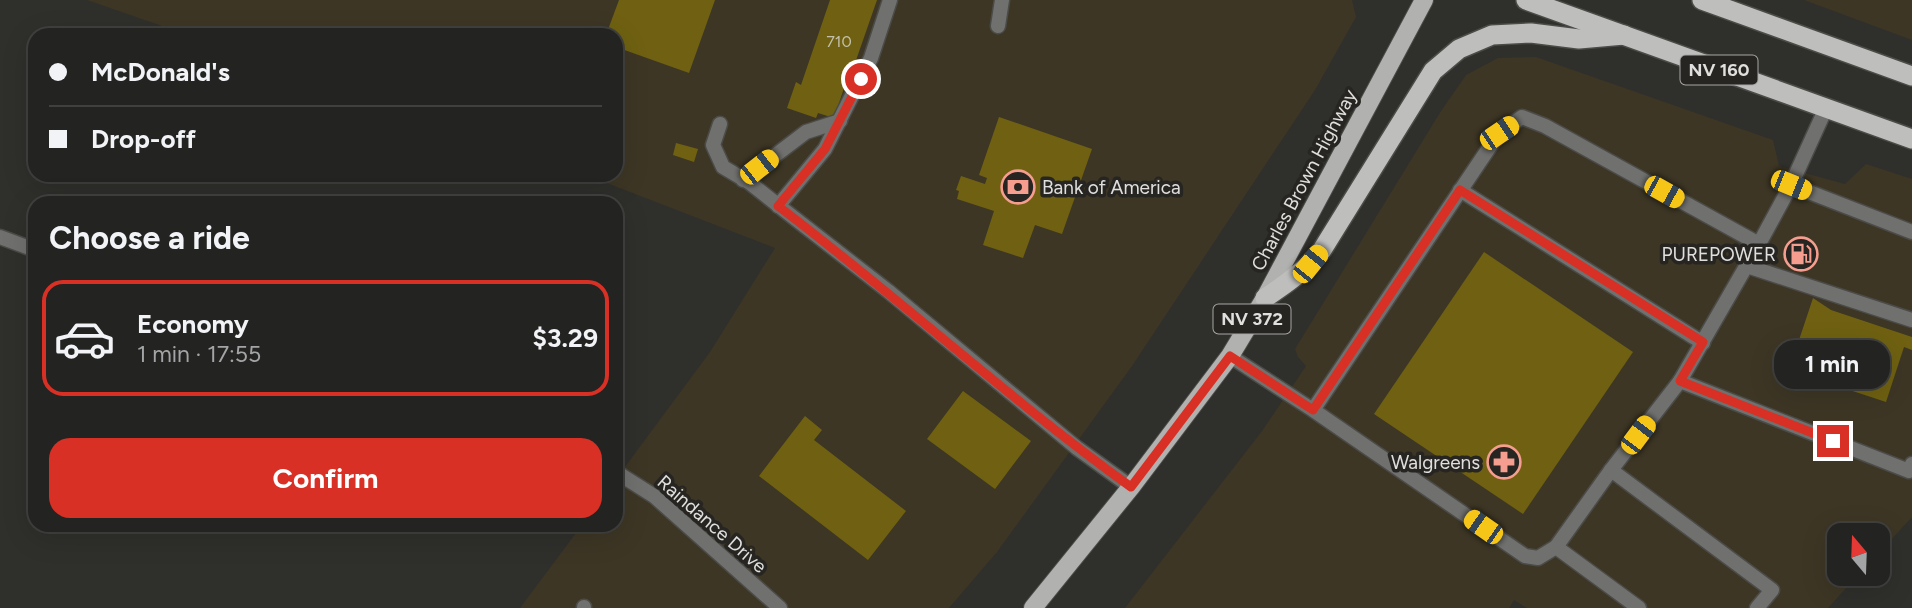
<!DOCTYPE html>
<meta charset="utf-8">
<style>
:root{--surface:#232321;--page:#2f2f2e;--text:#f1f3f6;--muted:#a3a4a5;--line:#40403f;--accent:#d93025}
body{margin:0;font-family:Figtree,sans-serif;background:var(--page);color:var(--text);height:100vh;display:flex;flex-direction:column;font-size:26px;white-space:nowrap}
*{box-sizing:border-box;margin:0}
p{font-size:23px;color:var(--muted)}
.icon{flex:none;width:38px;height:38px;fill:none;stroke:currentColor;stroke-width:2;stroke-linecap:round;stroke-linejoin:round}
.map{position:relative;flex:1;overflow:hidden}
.side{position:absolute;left:28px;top:196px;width:595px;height:336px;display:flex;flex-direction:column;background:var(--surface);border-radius:21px;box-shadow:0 7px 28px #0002,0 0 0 2px var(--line)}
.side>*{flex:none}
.banner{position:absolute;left:28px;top:28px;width:595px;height:154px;border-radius:21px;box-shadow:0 7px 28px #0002,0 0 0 2px var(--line);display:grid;align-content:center;height:154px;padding:0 21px;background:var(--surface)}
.needle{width:46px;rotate:341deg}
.fabs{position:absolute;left:1827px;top:523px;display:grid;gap:14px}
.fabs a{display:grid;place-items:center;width:63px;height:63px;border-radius:14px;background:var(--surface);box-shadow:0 7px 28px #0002,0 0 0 2px var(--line);font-size:35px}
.end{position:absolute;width:32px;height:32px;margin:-16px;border:9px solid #d93025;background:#fff;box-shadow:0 0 0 4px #fff}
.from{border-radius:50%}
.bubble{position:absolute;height:49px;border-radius:21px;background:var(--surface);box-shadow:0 7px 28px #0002,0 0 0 2px var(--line);font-size:23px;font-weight:700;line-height:49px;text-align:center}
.car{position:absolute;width:21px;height:42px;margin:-21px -10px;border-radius:9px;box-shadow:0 0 5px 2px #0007;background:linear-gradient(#f5c518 24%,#345 0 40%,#f5c518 0 76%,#345 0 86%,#f5c518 0)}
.banner b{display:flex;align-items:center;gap:24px;height:66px;font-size:26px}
.banner b+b{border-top:2px solid var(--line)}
.banner i{width:18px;height:18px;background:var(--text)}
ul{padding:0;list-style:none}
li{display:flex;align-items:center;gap:21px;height:116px;margin:0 14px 10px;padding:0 7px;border:4px solid var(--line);border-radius:21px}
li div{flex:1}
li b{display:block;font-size:26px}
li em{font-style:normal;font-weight:700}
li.selected{border-color:var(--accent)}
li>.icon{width:63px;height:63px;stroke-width:1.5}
h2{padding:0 21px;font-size:32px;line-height:84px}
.button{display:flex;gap:14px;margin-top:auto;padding:14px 21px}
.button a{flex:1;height:80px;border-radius:21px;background:var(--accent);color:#fff;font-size:28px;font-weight:700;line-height:80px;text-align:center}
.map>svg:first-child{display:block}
</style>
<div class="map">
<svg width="1912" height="608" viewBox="0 0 1912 608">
<rect width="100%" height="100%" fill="#2f2f2c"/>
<g fill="#3d3625">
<path d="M87 0H1352L1356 17 1315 90 1132 366 997 552 949 608H520L582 525H616V479L710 352 775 248 586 175H616V35H188Z"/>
<path d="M1804 0H1912V40Z"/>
<path d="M1536 57 1773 140 1779 166 1845 184 1866 164 1912 179V517L1878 554V536H1839V574H1859L1828 608H1527L1514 600 1509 608H1125L1262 431 1306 366 1298 357 1295 349 1441 111 1466 75 1498 58Z"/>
</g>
<g fill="#6f6111">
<path d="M619 0H715L689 73 616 47V35H606Z"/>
<path d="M830 0H877L846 89 844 88 834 118 818 113 816 118 787 108 796 82 801 85Z"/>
<path d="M999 117 1092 149 1062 234 1035 225 1023 258 983 245 994 211 957 199 959 191 956 190 961 176 985 184 987 178 979 175Z"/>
<path d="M676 143 698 149 694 162 673 155Z"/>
<path d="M1484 252 1633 352 1523 514 1374 414Z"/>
<path d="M1813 298 1831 310 1912 337V350L1904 347 1886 402 1789 370Z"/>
<path d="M963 391 1031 441 995 489 927 439Z"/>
<path d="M805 416 822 430 814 440 906 511 868 560 759 476Z"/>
</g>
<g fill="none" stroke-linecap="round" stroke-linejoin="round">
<defs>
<g id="service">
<path d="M998 26 1002 0"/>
<path d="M720 124 713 145 723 167 750 183 784 210 888 291 1077 448 1131 487"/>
<path d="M743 180 806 132 840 121"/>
<path d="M1791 185 1912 232"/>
<path d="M1460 190 1703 343"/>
<path d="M778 206 825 149 871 58 890 0"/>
<path d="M1759 244 1791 185 1826 108"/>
<path d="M1747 266 1912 320"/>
<path d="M1230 356 1313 410 1525 556 1538 558 1556 547 1611 470 1680 381 1759 244 1545 126 1522 117 1499 133 1313 410"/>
<path d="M1680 381 1909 471 1912 464"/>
<path d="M1611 470 1772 590 1757 608"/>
<path d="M1556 547 1639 608"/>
<path d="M584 608V607"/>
</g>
<g id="minor">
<path d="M0 237 35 250"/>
<path d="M616 472 654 496 780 608"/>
</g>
<path id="primary" d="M1033 608 1131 487 1230 356 1265 298 1424 0"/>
<g id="trunk">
<path d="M1526 0 1912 139"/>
<path d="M1702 0 1912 76"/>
<path d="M1265 298C1286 284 1306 270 1322 250L1433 71 1459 49 1492 35 1531 33 1579 39 1624 35"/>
</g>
</defs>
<use href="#service" stroke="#4b4b48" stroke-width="17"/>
<use href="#minor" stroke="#4b4b48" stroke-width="17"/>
<use href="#primary" stroke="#4b4b48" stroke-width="20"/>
<use href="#trunk" stroke="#4b4b48" stroke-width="22"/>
<use href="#service" stroke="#70716f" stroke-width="14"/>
<use href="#minor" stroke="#70716f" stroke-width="14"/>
<use href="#primary" stroke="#b1b2b0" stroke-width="18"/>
<use href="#trunk" stroke="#bebfbc" stroke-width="19"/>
</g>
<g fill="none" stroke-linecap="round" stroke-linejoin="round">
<path stroke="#d93025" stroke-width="9" d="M861 79 825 149 778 206C898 297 1009 399 1131 487L1230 356 1313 410 1460 190 1703 342 1680 381 1833 441"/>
</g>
<defs>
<symbol id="bank-ring" viewBox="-11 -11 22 22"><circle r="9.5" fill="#262522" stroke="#f59d8e" stroke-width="1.5"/><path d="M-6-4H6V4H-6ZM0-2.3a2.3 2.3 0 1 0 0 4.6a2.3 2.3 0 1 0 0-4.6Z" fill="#f59d8e"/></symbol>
<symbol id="fuel-ring" viewBox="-11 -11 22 22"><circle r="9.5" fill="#262522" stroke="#f59d8e" stroke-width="1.5"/><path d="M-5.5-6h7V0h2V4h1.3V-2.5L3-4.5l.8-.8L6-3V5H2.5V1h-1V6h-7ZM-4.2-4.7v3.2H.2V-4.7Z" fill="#f59d8e"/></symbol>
<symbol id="pharmacy-ring" viewBox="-11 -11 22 22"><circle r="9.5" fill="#262522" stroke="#f59d8e" stroke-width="1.5"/><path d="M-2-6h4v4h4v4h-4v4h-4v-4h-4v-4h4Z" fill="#f59d8e"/></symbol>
</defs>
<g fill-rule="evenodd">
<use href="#bank-ring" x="999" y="168" width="38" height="38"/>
<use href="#fuel-ring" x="1782" y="235" width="38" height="38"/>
<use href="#pharmacy-ring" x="1485" y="443" width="38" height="38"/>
</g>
<g text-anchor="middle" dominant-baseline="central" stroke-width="7" stroke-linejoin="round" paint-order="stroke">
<g font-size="16" fill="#c4c0aa">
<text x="839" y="41">710</text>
</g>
<g fill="#262522" stroke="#a8a7a5" stroke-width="2">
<rect x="1680.5" y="55.5" width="77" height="29" rx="5"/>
<rect x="1213.5" y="304.5" width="77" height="29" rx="5"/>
</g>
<g font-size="18" font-weight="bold" fill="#e0dfdd">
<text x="1719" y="70">NV 160</text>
<text x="1252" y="319">NV 372</text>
</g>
<g font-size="19" fill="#e0dfdd" stroke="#262522">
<text transform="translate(1304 180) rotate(-62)">Charles Brown Highway</text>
<text transform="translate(712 524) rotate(41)">Raindance Drive</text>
</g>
<g font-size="19" fill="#e0dfdd" stroke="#262522" text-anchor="end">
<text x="1042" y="187" text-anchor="start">Bank of America</text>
<text x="1776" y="254">PUREPOWER</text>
<text x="1480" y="462">Walgreens</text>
</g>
</g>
</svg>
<div class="fabs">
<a><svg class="needle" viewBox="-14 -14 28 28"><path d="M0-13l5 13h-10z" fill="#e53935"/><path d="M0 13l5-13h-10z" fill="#a3a4a5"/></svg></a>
</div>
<i class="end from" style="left:861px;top:79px"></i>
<i class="end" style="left:1833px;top:441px"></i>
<div class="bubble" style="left:1774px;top:340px;width:116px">1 min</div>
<i class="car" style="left:1499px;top:133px;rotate:56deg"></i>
<i class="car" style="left:759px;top:167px;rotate:52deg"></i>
<i class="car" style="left:1791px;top:185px;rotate:112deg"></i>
<i class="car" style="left:1664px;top:192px;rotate:119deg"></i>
<i class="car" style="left:1310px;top:264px;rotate:39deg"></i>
<i class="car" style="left:1638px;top:435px;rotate:37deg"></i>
<i class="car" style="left:1483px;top:527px;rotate:305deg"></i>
<div class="banner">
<b><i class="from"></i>McDonald's</b>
<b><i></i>Drop-off</b>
</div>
<section class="side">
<h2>Choose a ride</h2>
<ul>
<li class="selected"><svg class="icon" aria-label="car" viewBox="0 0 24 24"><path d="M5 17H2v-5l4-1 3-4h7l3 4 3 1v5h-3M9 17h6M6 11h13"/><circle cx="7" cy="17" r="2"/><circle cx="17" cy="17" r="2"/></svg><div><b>Economy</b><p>1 min · 17:55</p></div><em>$3.29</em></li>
</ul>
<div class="button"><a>Confirm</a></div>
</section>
</div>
